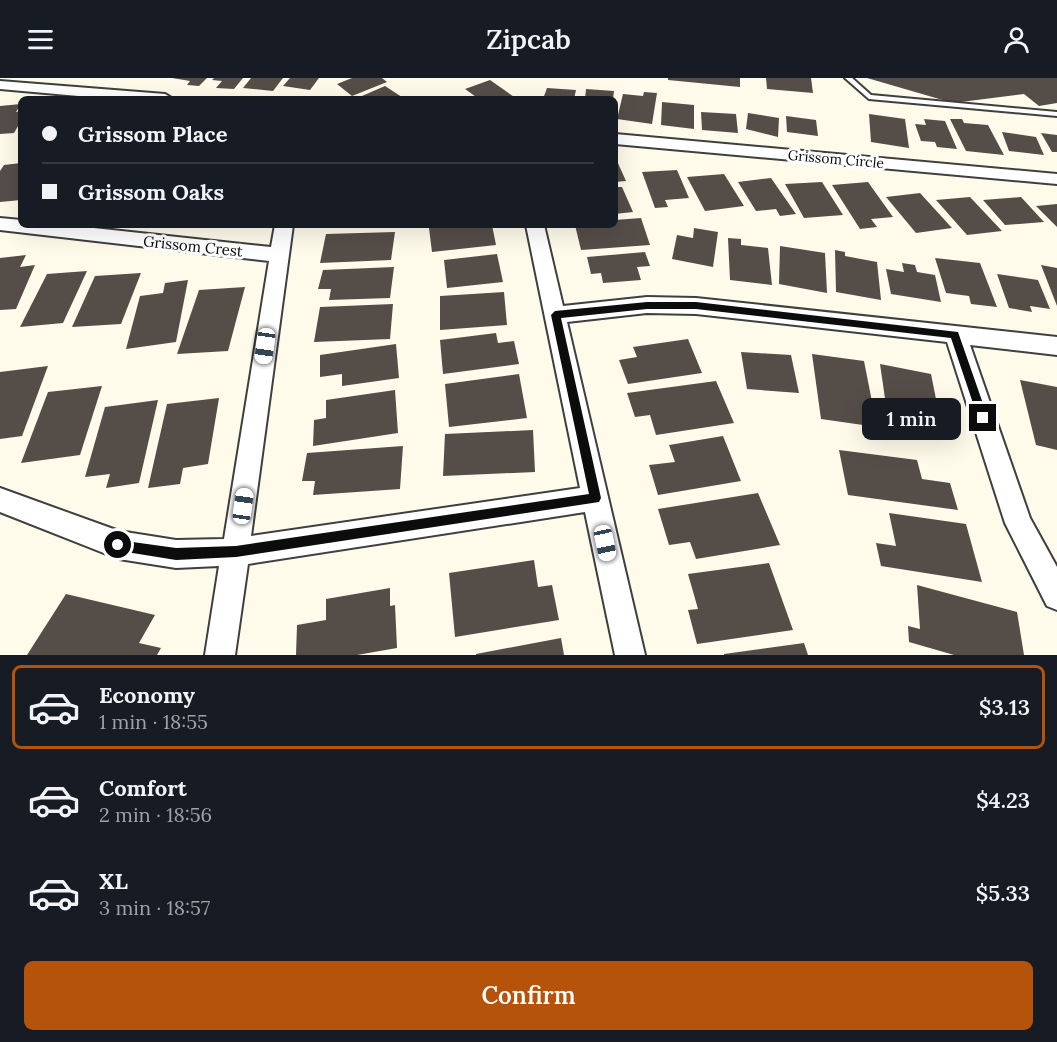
<!DOCTYPE html>
<meta charset="utf-8">
<style>
:root{--surface:#171b24;--page:#20242c;--text:#f1f3f6;--muted:#9ea1a6;--line:#363941;--accent:#b45309}
body{margin:0;font-family:Lora,serif;background:var(--page);color:var(--text);height:100vh;display:flex;flex-direction:column;font-size:22px;white-space:nowrap}
*{box-sizing:border-box;margin:0}
p{font-size:20px;color:var(--muted)}
.icon{flex:none;width:33px;height:33px;fill:none;stroke:currentColor;stroke-width:2;stroke-linecap:round;stroke-linejoin:round}
.map{position:relative;height:577px;overflow:hidden}
.drawer{display:flex;flex-direction:column;background:var(--surface);flex:1}
.drawer>*{flex:none}
.guide{position:absolute;left:18px;top:18px;width:600px;height:132px;border-radius:9px;box-shadow:0 6px 24px #0002;display:grid;align-content:center;height:132px;padding:0 24px;background:var(--surface)}
.end{position:absolute;width:27px;height:27px;margin:-14px;border:8px solid #0c0c0c;background:#fff;box-shadow:0 0 0 3px #fff}
.from{border-radius:50%}
.bubble{position:absolute;height:42px;border-radius:9px;background:var(--surface);box-shadow:0 6px 24px #0002;font-size:20px;font-weight:600;line-height:42px;text-align:center}
.car{position:absolute;width:18px;height:36px;margin:-18px -9px;border-radius:8px;box-shadow:0 0 4px 2px #0007;background:linear-gradient(#fff 24%,#345 0 40%,#fff 0 76%,#345 0 86%,#fff 0)}
.guide b{display:flex;align-items:center;gap:21px;height:57px;font-size:22px}
.guide b+b{border-top:2px solid var(--line)}
.guide i{width:15px;height:15px;background:var(--text)}
ul{padding:10px 0 0;list-style:none}
li{display:flex;align-items:center;gap:18px;height:84px;margin:0 12px 9px;padding:0 12px;border:3px solid transparent;border-radius:9px}
li div{flex:1}
li b{display:block;font-size:22px}
li em{font-style:normal;font-weight:600}
li.current{border-color:var(--accent)}
li>.icon{width:54px;height:54px;stroke-width:1.5}
.action{display:flex;gap:12px;margin-top:auto;padding:12px 24px}
.action a{flex:1;height:69px;border-radius:9px;background:var(--accent);color:#fff;font-size:24px;font-weight:600;line-height:69px;text-align:center}
header{display:flex;justify-content:space-between;align-items:center;height:78px;padding:0 24px;background:var(--surface);font-size:27px;font-weight:600}
.map>svg:first-child{display:block}
</style>
<header><svg class="icon" aria-label="menu" viewBox="0 0 24 24"><path d="M4 6h16M4 12h16M4 18h16"/></svg>Zipcab<svg class="icon" aria-label="person" viewBox="0 0 24 24"><circle cx="12" cy="8" r="4"/><path d="M4 21q1-7 8-7t8 7"/></svg></header>
<div class="map">
<svg width="1057" height="577" viewBox="0 0 1057 577">
<rect width="100%" height="100%" fill="#fffbeb"/>
<g fill="#554d48">
<path d="M172 0H207L199 8 187 7 190 3Z"/>
<path d="M214 0H243L234 11 216 10 222 3 212 2Z"/>
<path d="M251 0H283L273 13 243 10Z"/>
<path d="M290 0H319L310 12 283 8Z"/>
<path d="M352 0H382L387 4 352 18 337 6Z"/>
<path d="M668 0H740V9L668 2Z"/>
<path d="M766 0H811L813 15 767 11Z"/>
<path d="M867 0H1057V25L1039 28 1024 16 953 25Z"/>
<path d="M490 2 517 21H479L465 11Z"/>
<path d="M385 8 405 21H355Z"/>
<path d="M547 10 576 12 574 21H543Z"/>
<path d="M586 11 614 13 613 21H585Z"/>
<path d="M644 14 657 15 652 46 617 41 623 16 643 18Z"/>
<path d="M662 24 694 27V51L661 47Z"/>
<path d="M21 26 16 34 21 33V43L14 55 0 56V28Z"/>
<path d="M701 34 736 36 738 55 702 52Z"/>
<path d="M748 35 779 40 778 59 746 51Z"/>
<path d="M869 36 905 41 909 70 871 64Z"/>
<path d="M786 38 816 42 818 58 787 54Z"/>
<path d="M924 41 945 43 957 71 937 69 935 64 921 63 915 46 926 47Z"/>
<path d="M950 41H962L964 45 988 47 1004 77 966 73Z"/>
<path d="M1002 54 1036 59 1044 77 1009 73Z"/>
<path d="M1041 55 1057 57V74H1052Z"/>
<path d="M615 83H617L626 103 615 104Z"/>
<path d="M21 85V122L0 124V93L4 87Z"/>
<path d="M677 92 689 120 665 122 668 129 655 130 642 94Z"/>
<path d="M724 96 744 128 705 133 687 99Z"/>
<path d="M771 100 796 136 780 138 776 131 756 133 738 104Z"/>
<path d="M822 104 843 137 804 140 785 106Z"/>
<path d="M868 104 893 139 871 141 877 149 860 151 832 107Z"/>
<path d="M615 109H622L633 134 615 136Z"/>
<path d="M920 115 952 150 916 155 886 119Z"/>
<path d="M970 119 1002 153 967 157 936 122Z"/>
<path d="M1021 119 1044 144 1005 147 983 122Z"/>
<path d="M1057 126V149L1036 128Z"/>
<path d="M641 140 650 167 581 172 575 147H615V142Z"/>
<path d="M455 147H492L496 167 432 174 429 150Z"/>
<path d="M694 150 718 154 713 189 672 181 677 157 693 160Z"/>
<path d="M395 154 391 182 320 185 326 156Z"/>
<path d="M728 160 741 161V167L768 170 772 207 730 202Z"/>
<path d="M780 168 825 175 827 215 779 206Z"/>
<path d="M835 172 845 174V178L877 184 881 222 836 214Z"/>
<path d="M645 174 650 188 637 189 641 202 603 205 601 195 591 196 587 179Z"/>
<path d="M497 176 503 204 447 210 444 182Z"/>
<path d="M26 177 20 189 35 187 16 231 0 232V180Z"/>
<path d="M935 180 980 185 997 229 971 226 969 218 946 215Z"/>
<path d="M902 185 915 187 917 194 935 197 941 224 891 216 886 191 904 194Z"/>
<path d="M1041 187 1057 190V228Z"/>
<path d="M394 189 390 220 329 222 331 211H318L323 192Z"/>
<path d="M87 193 63 245 20 249 47 196Z"/>
<path d="M141 195 121 246 72 249 95 198Z"/>
<path d="M997 196 1038 202 1050 231 1030 228 1032 234 1009 230Z"/>
<path d="M188 202 176 264 126 271 140 218 163 215 165 205Z"/>
<path d="M245 209 228 273 177 276 199 212Z"/>
<path d="M504 214 507 247 440 252V218Z"/>
<path d="M393 226 390 261 314 264 320 229Z"/>
<path d="M496 255 498 265 514 263 519 286 443 296 440 262Z"/>
<path d="M688 261 702 295 628 306 619 282 637 279 633 269Z"/>
<path d="M396 266 399 300 342 308V296L320 299V277Z"/>
<path d="M741 274 791 277 799 315 747 311Z"/>
<path d="M812 276 864 283 877 349 821 341Z"/>
<path d="M880 286 931 296 942 351 888 341Z"/>
<path d="M48 288 22 358 0 361V294Z"/>
<path d="M519 296 527 340 449 349 445 306Z"/>
<path d="M1020 302 1057 309V372L1036 367Z"/>
<path d="M716 303 734 345 656 357 650 337 635 339 627 315Z"/>
<path d="M102 308 80 377 21 385 48 314Z"/>
<path d="M395 312 398 355 313 368 314 342 326 340V322Z"/>
<path d="M219 320 208 386 183 390 180 406 148 410 167 326Z"/>
<path d="M158 322 139 405 106 410 110 396 85 399 105 329Z"/>
<path d="M533 352 535 394 443 398 445 356Z"/>
<path d="M723 358 741 403 658 417 649 387 675 384 669 367Z"/>
<path d="M403 368 400 411 313 417 315 403H302L307 375Z"/>
<path d="M839 372 917 382 922 401 950 405 958 432 848 417Z"/>
<path d="M758 415 780 467 696 481 690 464 669 467 658 431Z"/>
<path d="M889 435 966 446 982 504 881 488 876 465 896 468Z"/>
<path d="M534 482 538 509 552 507 559 542 455 559 449 495Z"/>
<path d="M769 485 793 552 697 566 688 532 698 531 688 496Z"/>
<path d="M917 507 1017 534 1024 577H954L909 564 908 548 920 551Z"/>
<path d="M390 510V528L395 527 397 570 357 577H296L297 547 326 542V521Z"/>
<path d="M66 516 155 537 139 565 161 570 157 577H27Z"/>
<path d="M561 560 564 577H476V576Z"/>
<path d="M804 565 808 577H724V576Z"/>
</g>
<g fill="none" stroke-linecap="round" stroke-linejoin="round">
<defs>
<path id="lane" d="M845 0H852L871 17 1057 34V38L869 21Z"/>
<g id="street">
<path d="M0 3 165 16 173 21H112L0 11Z"/>
<path d="M615 56 1057 96V106L615 66Z"/>
<path d="M0 140 21 142V147H66L271 169 275 147H293L251 458 580 410 526 147H544L563 228 647 219 696 220 1057 259V277L970 267 1030 440 1057 489V532L1047 528 1005 445 947 264 696 236 647 235 567 244 645 577H615L585 434 248 486 235 577H205L219 488 176 490 119 481 0 434V410L119 453 176 462 224 461 269 183 0 152Z"/>
</g>
</defs>
<use href="#lane" stroke="#3f3f3f" stroke-width="4"/>
<use href="#street" stroke="#3f3f3f" stroke-width="4"/>
<use href="#lane" fill="#fff" fill-rule="evenodd"/>
<use href="#street" fill="#fff" fill-rule="evenodd"/>
</g>
<path fill="#0c0c0c" d="M647 224H696L958 254 988 340 983 345 978 340 951 260 696 231H647L561 240 601 420 599 424 236 479 176 482 114 472V463L118 462 176 470 236 468 589 416 551 237 555 233Z"/>
<g text-anchor="middle" dominant-baseline="central" stroke-width="6" stroke-linejoin="round" paint-order="stroke">
<g font-size="14" fill="#0c0c0c" stroke="#fff">
<text transform="translate(836 81) rotate(5)">Grissom Circle</text>
</g>
<g font-size="15" fill="#0c0c0c" stroke="#fff">
<text transform="translate(193 168) rotate(6)">Grissom Crest</text>
</g>
</g>
</svg>
<i class="end from" style="left:118px;top:467px"></i>
<i class="end" style="left:983px;top:340px"></i>
<div class="bubble" style="left:862px;top:320px;width:99px">1 min</div>
<i class="car" style="left:265px;top:268px;rotate:188deg"></i>
<i class="car" style="left:243px;top:428px;rotate:8deg"></i>
<i class="car" style="left:605px;top:465px;rotate:168deg"></i>
<div class="guide">
<b><i class="from"></i>Grissom Place</b>
<b><i></i>Grissom Oaks</b>
</div>
</div>
<section class="drawer">
<ul>
<li class="current"><svg class="icon" aria-label="car" viewBox="0 0 24 24"><path d="M5 17H2v-5l4-1 3-4h7l3 4 3 1v5h-3M9 17h6M6 11h13"/><circle cx="7" cy="17" r="2"/><circle cx="17" cy="17" r="2"/></svg><div><b>Economy</b><p>1 min · 18:55</p></div><em>$3.13</em></li>
<li><svg class="icon" aria-label="car" viewBox="0 0 24 24"><path d="M5 17H2v-5l4-1 3-4h7l3 4 3 1v5h-3M9 17h6M6 11h13"/><circle cx="7" cy="17" r="2"/><circle cx="17" cy="17" r="2"/></svg><div><b>Comfort</b><p>2 min · 18:56</p></div><em>$4.23</em></li>
<li><svg class="icon" aria-label="car" viewBox="0 0 24 24"><path d="M5 17H2v-5l4-1 3-4h7l3 4 3 1v5h-3M9 17h6M6 11h13"/><circle cx="7" cy="17" r="2"/><circle cx="17" cy="17" r="2"/></svg><div><b>XL</b><p>3 min · 18:57</p></div><em>$5.33</em></li>
</ul>
<div class="action"><a>Confirm</a></div>
</section>
